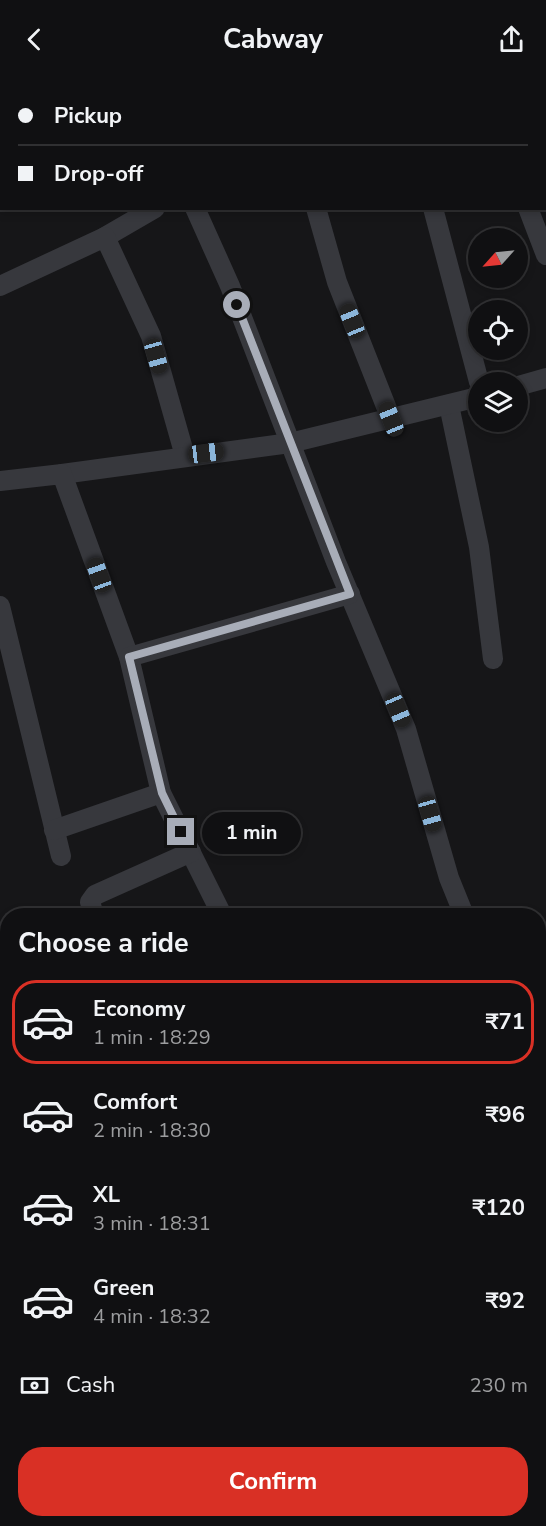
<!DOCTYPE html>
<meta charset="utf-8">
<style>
:root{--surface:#101012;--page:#1e1e20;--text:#f1f3f6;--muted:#9c9d9f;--line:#303032;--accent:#d93025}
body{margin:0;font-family:"Nunito Sans",sans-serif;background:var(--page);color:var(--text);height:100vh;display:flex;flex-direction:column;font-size:22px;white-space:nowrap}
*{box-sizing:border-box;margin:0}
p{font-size:20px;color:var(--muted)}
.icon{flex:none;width:33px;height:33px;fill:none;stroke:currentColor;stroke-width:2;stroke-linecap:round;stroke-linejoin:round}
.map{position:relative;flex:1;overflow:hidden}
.drawer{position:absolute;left:0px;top:830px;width:546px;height:620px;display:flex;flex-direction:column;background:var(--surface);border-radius:24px 24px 0 0;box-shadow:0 3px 9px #0003,0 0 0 2px var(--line)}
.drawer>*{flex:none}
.top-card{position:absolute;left:0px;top:0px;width:546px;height:132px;box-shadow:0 3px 9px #0003,0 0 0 2px var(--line);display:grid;align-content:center;height:132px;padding:0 18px;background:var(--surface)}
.needle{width:39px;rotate:243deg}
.tools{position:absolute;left:468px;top:150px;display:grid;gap:12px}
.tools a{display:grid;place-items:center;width:60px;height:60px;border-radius:50%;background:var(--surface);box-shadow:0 3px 9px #0003,0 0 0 2px var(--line);font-size:30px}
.end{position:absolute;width:27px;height:27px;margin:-14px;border:8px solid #a8adb8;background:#111;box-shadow:0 0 0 3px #111}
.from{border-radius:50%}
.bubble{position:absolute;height:42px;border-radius:21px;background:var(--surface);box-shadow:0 3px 9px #0003,0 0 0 2px var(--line);font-size:20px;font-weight:700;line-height:42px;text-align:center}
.car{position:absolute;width:18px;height:36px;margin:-18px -9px;border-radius:8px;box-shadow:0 0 4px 2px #0007;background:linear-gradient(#222 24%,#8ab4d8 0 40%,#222 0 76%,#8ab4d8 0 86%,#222 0)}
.top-card b{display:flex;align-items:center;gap:21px;height:57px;font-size:22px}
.top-card b+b{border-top:2px solid var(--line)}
.top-card i{width:15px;height:15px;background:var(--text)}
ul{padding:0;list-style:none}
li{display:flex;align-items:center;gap:18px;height:84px;margin:0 12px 9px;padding:0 6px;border:3px solid transparent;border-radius:24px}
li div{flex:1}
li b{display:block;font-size:22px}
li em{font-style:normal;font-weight:700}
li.selected{border-color:var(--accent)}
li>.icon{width:54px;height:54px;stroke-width:1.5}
h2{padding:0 18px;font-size:27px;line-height:72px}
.pay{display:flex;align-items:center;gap:15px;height:66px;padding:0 18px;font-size:22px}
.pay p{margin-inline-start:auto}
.cta{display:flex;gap:12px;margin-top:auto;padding:12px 18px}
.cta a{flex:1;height:69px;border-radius:24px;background:var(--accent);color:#fff;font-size:24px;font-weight:700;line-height:69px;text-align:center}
header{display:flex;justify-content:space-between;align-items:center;height:78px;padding:0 18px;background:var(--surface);font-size:27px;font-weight:700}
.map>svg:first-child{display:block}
</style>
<header><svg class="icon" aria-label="back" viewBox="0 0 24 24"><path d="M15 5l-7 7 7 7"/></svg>Cabway<svg class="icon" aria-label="share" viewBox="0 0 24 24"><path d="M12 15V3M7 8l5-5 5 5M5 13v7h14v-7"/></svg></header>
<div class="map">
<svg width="546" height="1448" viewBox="0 0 546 1448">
<rect width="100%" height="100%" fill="#161618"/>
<g fill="#0007">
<path d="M0 964 8 987V1043L0 1045Z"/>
<path d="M546 1245V1333L538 1311V1248Z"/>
</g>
<g fill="#404145" stroke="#303034" stroke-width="1.5">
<path d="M0 1017 8 1040V1045L0 1047Z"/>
<path d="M546 1254V1338L538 1316V1257Z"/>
</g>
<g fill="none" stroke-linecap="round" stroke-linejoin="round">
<g stroke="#37383d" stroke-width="20">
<path d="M125 0 126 2"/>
<path d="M254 0 255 2"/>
<path d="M444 2 447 0"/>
<path d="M195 130 230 208 336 484 406 651 449 800 464 837"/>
<path d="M316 130 337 204 391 341"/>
<path d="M433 130 479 304"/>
<path d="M528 130 546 177"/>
<path d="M105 159 155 130"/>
<path d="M0 208 105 159 151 258 185 378"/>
<path d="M518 308 546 300"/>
<path d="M449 327 479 469 493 581"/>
<path d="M62 396 290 365 478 319"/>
<path d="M0 403 62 396 129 579 161 715 222 837"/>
<path d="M0 528 61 778"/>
<path d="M129 579 350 516"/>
<path d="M54 752 161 715"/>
<path d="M94 837 90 824 95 817 191 774"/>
<path d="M538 1003 546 1016"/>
<path d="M538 1417 546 1440"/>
<path d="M0 1433 4 1448"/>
<path d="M250 1442 252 1448"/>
</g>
<g stroke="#45474d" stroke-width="27">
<path d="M538 1101 546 1096"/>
<path d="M0 1410 8 1406"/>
</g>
</g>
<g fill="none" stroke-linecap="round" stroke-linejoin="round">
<path stroke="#a8adb8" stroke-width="8" d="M181 754 162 715 129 579 350 516 237 227"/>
</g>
</svg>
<div class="tools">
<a><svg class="needle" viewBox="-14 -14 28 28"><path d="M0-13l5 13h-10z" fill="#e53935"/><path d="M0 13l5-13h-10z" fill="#9c9d9f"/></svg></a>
<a><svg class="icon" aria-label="locate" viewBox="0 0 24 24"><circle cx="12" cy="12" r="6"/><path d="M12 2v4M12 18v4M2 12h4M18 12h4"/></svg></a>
<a><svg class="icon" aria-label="layers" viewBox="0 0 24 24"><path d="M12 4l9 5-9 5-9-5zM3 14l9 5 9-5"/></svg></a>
</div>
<i class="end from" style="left:237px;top:227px"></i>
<i class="end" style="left:181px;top:754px"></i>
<div class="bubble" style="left:202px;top:734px;width:99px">1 min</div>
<i class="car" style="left:352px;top:243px;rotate:338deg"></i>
<i class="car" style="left:156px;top:278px;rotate:164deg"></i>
<i class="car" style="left:391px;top:341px;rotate:338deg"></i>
<i class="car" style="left:206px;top:375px;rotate:83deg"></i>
<i class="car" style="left:99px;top:497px;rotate:340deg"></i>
<i class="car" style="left:398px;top:632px;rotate:157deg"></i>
<i class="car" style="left:430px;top:736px;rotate:164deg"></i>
<div class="top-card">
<b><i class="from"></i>Pickup</b>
<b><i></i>Drop-off</b>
</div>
<section class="drawer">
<h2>Choose a ride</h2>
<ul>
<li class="selected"><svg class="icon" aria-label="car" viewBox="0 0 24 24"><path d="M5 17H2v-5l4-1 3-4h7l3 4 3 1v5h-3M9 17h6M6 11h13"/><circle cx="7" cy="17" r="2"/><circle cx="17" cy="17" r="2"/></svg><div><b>Economy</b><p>1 min · 18:29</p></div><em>₹71</em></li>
<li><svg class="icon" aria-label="car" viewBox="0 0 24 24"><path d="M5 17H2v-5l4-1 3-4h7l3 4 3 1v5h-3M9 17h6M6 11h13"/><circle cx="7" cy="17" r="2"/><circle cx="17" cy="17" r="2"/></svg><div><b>Comfort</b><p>2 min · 18:30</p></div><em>₹96</em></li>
<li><svg class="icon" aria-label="car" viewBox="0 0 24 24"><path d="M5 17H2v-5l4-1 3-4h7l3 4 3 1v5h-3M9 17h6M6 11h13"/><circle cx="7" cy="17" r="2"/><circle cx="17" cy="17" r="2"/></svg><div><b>XL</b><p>3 min · 18:31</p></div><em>₹120</em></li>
<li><svg class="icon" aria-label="car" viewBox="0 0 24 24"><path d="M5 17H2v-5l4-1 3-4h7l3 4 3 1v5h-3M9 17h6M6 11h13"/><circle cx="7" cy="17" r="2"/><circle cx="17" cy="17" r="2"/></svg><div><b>Green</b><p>4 min · 18:32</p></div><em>₹92</em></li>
</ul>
<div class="pay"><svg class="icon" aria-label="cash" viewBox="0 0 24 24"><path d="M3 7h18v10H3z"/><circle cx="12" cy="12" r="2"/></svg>Cash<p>230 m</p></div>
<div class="cta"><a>Confirm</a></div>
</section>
</div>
